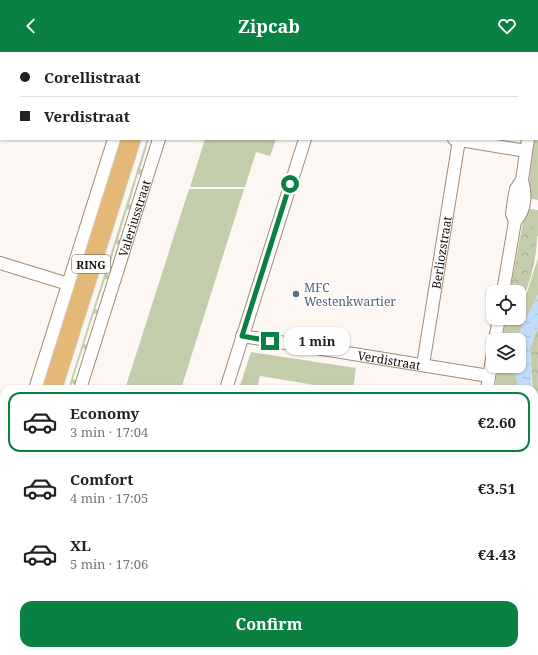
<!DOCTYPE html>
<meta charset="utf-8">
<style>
:root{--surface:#fff;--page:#f2f2f2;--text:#222;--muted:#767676;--line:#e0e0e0;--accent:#0b8043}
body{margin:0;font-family:"Noto Serif",serif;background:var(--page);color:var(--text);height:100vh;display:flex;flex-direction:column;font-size:15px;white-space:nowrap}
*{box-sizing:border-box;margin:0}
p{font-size:13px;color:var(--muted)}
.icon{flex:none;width:22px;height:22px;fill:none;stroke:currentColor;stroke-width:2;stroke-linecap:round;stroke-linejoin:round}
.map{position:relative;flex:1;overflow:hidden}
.drawer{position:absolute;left:0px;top:333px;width:538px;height:270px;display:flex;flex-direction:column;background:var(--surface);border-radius:12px 12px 0 0;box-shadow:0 1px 3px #0004}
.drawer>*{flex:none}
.banner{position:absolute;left:0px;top:0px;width:538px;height:88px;box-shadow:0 1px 3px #0004;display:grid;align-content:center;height:88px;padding:0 20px;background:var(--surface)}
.controls{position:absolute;left:486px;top:233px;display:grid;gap:8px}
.controls a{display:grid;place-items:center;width:40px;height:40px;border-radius:8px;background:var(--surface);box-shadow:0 1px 3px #0004;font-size:20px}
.end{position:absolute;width:18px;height:18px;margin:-9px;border:5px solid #0b8043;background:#fff;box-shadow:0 0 0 2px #fff}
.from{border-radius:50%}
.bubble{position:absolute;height:28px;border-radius:12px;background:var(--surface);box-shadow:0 1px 3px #0004;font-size:13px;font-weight:700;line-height:28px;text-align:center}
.banner b{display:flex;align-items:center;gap:14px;height:38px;font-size:15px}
.banner b+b{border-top:1px solid var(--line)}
.banner i{width:10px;height:10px;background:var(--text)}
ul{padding:7px 0 0;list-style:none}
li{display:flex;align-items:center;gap:12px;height:60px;margin:0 8px 6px;padding:0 12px;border:2px solid transparent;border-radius:12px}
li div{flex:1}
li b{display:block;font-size:15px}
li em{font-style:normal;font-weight:700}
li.selected{border-color:var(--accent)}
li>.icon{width:36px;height:36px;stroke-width:1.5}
.button{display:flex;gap:8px;margin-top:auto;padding:8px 20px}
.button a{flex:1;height:46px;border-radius:12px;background:var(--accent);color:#fff;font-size:16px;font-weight:700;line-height:46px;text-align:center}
header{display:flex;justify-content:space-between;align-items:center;height:52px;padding:0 20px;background:var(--accent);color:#fff;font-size:18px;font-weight:700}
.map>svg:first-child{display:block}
</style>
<header><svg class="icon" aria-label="back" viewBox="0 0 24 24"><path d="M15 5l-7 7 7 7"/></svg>Zipcab<svg class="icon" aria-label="heart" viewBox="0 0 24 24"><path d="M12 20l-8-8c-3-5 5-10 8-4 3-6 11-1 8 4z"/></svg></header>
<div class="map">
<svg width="538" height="603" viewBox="0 0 538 603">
<defs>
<pattern id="forest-crowns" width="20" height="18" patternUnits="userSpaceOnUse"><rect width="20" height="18" fill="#c3cdac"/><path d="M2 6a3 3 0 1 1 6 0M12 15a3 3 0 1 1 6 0" fill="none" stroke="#a7af92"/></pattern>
<pattern id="water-ripples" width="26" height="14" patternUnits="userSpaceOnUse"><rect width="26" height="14" fill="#bfdbf8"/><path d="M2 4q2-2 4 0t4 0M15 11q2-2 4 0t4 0" fill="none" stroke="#a3bbd3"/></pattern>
</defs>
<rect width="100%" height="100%" fill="#fcf7f2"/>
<g fill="#c3cdac">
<path d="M195 0H298L194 1Z"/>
<path d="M538 68V148L527 146 535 87H537Z"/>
<path d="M147 87H149L140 117 144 119 143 123 138 122 129 152 133 154 132 158 127 157 118 187 122 189 121 193 116 192 107 222 111 224 110 228 105 227 95 257 100 259 99 263 94 261 84 292 89 294 87 298 83 296 73 327 78 329 76 333 72 331 70 337H68Z"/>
<path d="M205 87H276L270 104 256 100 245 135H190Z"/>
<path d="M189 137H244L181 337H125Z"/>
<path d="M525 156 538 158V185L524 164Z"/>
<path d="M538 206V243L516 288H502L506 266H519V252L527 240Z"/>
<path d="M251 300 356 316 353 337H339L260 324 257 337H239Z"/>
<path d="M498 314H515L518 337H497V335L495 334Z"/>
<path d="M534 457 538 458V603H526V599H534Z"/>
<path d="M58 599H107L106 603H42L43 600Z"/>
</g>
<g fill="url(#forest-crowns)">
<path d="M524 164C529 170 534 175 537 182 538 200 530 237 519 252V240H510Z"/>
<path d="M538 275V444L534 445V407L536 390 530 296Z"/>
<rect x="488" y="599" width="38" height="4"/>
</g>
<path fill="url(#water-ripples)" d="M538 243V275L530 296 532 337H518L515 314H519V288L516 287Z"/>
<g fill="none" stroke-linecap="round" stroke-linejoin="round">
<defs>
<g id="minor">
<path d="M318 1V0"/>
<path d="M393 1V0"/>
<path d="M537 28 538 22"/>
<path d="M454 87 526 99"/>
<path d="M522 128C526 141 526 159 515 169L512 162 514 147 516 137 522 128 528 87"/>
<path d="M0 211 68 232"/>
<path d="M503 240 515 169"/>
<path id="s1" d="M242 284 489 324"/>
<path d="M495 288 499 266"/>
<path id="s2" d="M423 313 459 88"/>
<path d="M35 337 114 87"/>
<path id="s3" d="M80 337 159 87"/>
<path d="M226 337 305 87"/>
<path d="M487 337 493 301"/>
<path d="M0 381 4 382"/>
<path d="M0 448 4 436"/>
<path d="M0 590 4 578"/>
<path d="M154 603 155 599"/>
<path d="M265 603 266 599"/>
<path d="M353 603 354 599"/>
<path d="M445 603V599"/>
</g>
<g id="primary">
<path d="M156 1V0"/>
<path d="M177 1 178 0"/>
<path d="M52 337 131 87"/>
<path d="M0 480 4 468"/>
<path d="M0 529H4"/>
<path d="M0 552 4 544"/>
</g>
</defs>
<use href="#minor" stroke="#a18b77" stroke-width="14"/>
<use href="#primary" stroke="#d5d3d2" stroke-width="21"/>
<use href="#minor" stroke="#fff" stroke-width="12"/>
<use href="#primary" stroke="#e4b877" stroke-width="19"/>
</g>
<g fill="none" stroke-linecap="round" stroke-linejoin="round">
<path stroke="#0b8043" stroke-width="5" d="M270 289 242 284 290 132"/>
</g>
<circle fill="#5c6f8a" stroke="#fff" stroke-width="1.5" cx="296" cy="242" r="4"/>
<g text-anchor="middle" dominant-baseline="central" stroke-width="3" stroke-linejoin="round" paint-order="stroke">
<rect fill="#fff" stroke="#5a5551" stroke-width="1" x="72" y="203" width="38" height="18" rx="3"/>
<g font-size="11" font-weight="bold" fill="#140c06">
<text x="91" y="212">RING</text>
</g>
<g font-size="12" fill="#140c06" stroke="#fff">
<text stroke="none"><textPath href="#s3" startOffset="179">Valeriusstraat</textPath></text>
<text stroke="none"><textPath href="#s2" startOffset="114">Berliozstraat</textPath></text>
<text stroke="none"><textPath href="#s1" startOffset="149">Verdistraat</textPath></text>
</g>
<g font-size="12" fill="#4e5e75" stroke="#fff" text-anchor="start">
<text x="304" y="235">MFC<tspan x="304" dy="14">Westenkwartier</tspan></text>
</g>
</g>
</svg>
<div class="controls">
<a><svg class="icon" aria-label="locate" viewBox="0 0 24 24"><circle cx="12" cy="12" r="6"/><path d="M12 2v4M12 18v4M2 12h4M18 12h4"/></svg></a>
<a><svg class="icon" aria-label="layers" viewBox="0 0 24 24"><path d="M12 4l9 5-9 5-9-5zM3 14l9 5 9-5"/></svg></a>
</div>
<i class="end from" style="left:290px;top:132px"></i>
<i class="end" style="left:270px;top:289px"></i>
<div class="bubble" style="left:284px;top:275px;width:66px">1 min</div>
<div class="banner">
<b><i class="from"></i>Corellistraat</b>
<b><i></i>Verdistraat</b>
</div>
<section class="drawer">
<ul>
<li class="selected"><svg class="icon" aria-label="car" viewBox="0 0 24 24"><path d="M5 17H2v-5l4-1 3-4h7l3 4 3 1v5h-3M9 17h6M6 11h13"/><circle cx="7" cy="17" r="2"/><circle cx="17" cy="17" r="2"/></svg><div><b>Economy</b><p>3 min · 17:04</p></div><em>€2.60</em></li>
<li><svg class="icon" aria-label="car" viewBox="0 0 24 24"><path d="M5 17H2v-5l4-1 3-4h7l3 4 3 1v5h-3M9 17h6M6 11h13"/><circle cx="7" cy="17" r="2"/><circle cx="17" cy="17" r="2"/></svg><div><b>Comfort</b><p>4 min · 17:05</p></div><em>€3.51</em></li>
<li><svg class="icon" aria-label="car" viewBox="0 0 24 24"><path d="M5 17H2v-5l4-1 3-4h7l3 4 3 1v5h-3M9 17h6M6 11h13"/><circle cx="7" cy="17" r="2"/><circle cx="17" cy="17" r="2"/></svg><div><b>XL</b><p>5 min · 17:06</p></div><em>€4.43</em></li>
</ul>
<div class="button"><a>Confirm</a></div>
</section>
</div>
